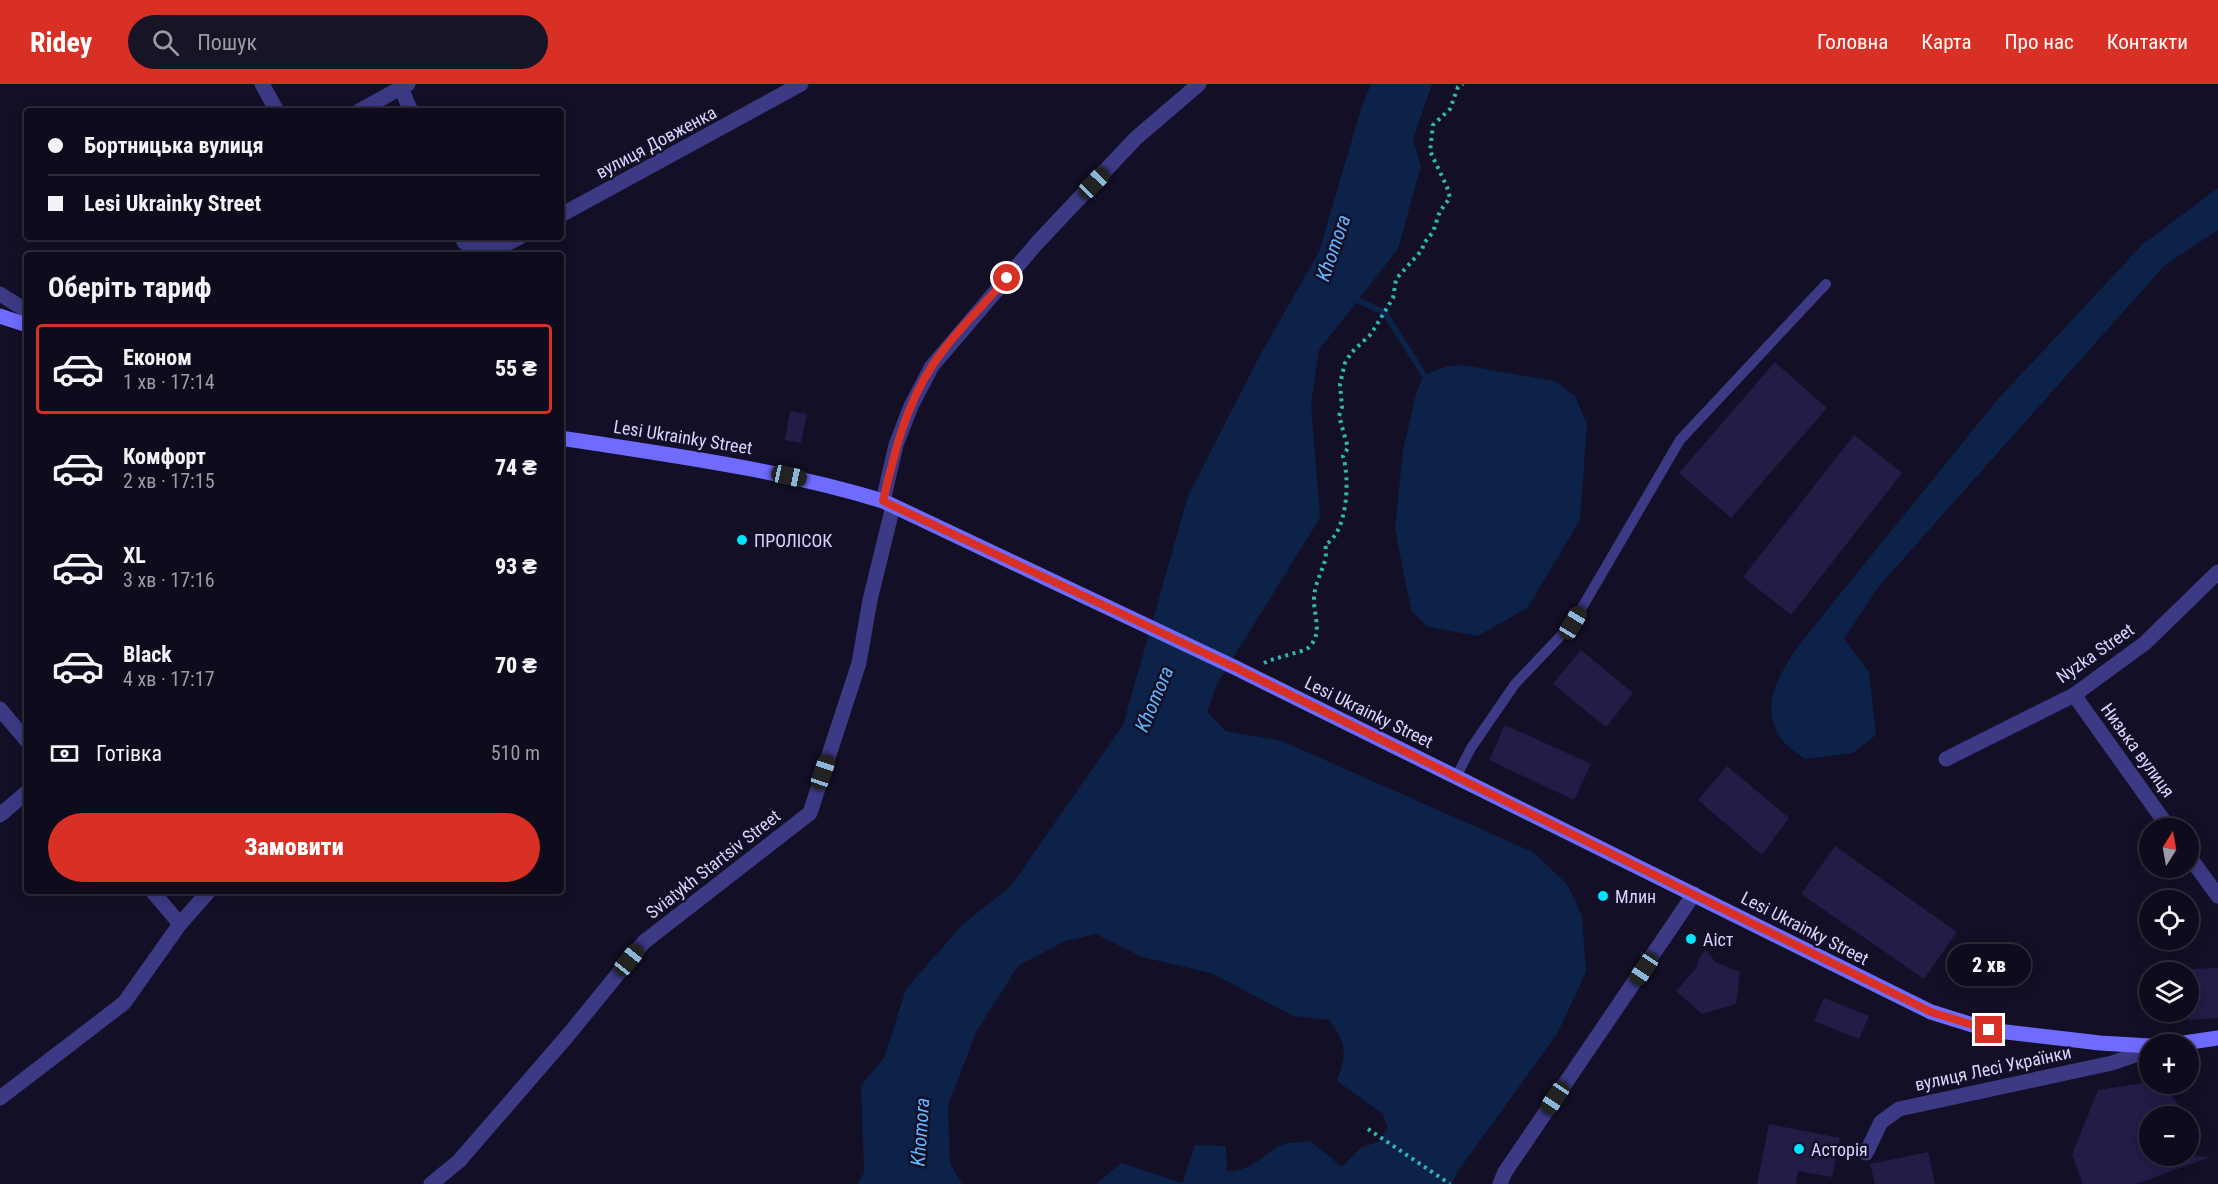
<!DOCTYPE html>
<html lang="uk">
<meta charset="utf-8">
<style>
:root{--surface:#0e0b1c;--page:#171425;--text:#f1f3f6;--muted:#9b9ba3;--line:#2e2b3b;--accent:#d93025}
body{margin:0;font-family:"Roboto Condensed",sans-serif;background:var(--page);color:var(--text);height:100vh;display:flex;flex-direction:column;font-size:22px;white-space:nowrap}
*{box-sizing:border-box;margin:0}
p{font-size:20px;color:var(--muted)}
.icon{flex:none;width:33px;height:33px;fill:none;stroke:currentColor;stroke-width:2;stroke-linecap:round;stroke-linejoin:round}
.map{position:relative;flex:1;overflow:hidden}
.sheet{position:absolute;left:24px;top:168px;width:540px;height:642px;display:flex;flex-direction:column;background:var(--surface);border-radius:6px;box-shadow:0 3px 15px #0003,0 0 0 2px var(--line)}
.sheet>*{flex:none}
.hud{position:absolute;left:24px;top:24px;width:540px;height:132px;border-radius:6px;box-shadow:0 3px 15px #0003,0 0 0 2px var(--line);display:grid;align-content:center;height:132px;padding:0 24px;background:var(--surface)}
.needle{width:39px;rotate:11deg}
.fabs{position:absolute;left:2139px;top:734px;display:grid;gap:12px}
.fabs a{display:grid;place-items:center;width:60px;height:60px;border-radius:50%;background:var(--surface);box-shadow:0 3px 15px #0003,0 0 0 2px var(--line);font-size:30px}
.end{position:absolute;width:27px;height:27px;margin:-14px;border:8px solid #d93025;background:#fff;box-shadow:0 0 0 3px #fff}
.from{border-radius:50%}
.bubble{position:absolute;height:42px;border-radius:21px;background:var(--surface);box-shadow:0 3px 15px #0003,0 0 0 2px var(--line);font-size:20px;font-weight:800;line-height:42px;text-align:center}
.car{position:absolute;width:18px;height:36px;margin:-18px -9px;border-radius:8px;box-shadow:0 0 4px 2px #0007;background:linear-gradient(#222 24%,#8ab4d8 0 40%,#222 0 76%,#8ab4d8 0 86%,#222 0)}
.hud b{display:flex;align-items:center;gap:21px;height:57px;font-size:22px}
.hud b+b{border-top:2px solid var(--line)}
.hud i{width:15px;height:15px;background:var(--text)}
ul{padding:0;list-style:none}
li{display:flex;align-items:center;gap:18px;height:90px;margin:0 12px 9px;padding:0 12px;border:3px solid transparent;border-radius:6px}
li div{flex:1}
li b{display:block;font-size:22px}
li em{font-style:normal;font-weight:800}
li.on{border-color:var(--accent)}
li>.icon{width:54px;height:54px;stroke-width:1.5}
h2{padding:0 24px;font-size:27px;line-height:72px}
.pay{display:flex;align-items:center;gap:15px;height:66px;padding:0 24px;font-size:22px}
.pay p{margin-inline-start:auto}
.action{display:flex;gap:12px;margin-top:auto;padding:12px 24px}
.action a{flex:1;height:69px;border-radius:36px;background:var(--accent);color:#fff;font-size:24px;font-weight:800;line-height:69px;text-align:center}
header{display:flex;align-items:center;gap:36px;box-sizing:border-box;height:84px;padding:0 30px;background:var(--accent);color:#fff}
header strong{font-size:28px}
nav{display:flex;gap:33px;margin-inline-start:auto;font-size:21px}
.search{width:420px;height:54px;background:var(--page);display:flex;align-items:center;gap:15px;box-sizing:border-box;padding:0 21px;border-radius:33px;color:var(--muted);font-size:22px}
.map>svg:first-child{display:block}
</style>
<header>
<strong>Ridey</strong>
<div class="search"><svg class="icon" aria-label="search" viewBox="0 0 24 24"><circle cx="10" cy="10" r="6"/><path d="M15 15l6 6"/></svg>Пошук</div>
<nav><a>Головна</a><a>Карта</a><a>Про нас</a><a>Контакти</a></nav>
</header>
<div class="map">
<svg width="2218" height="1100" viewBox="0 0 2218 1100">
<rect width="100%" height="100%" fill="#130f26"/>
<g fill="#0c2248">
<path d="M1371 0H1432L1413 56 1421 82 1398 165 1319 266 1311 320 1320 434 1218 598 1207 628 1226 647 1282 657 1533 768 1567 800 1582 832 1586 888 1557 950 1458 1087 1452 1100H1096L1121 1079 1182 1099 1195 1061 1226 1062 1227 1087C1256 1087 1265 1066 1285 1060 1292 1058 1302 1058 1310 1057L1342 1083 1361 1063 1379 1058 1388 1044 1383 1030 1337 997C1347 968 1347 961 1329 936L1293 932 1211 889 1142 873 1096 850 1065 857 1018 882 976 948 948 1022 950 1080 962 1100H857L864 1089 861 1001 884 974 906 905 963 840 1010 803 1123 641 1188 412 1259 273 1319 168 1361 25Z"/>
<path d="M2218 104V146L2165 181 1880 501 1844 555 1869 588 1876 651 1853 669 1805 675C1797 669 1785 662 1780 653 1759 621 1780 590 1798 562L1998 315 2142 161Z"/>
<path d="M1463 281 1554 297 1575 312 1587 340 1580 436 1528 523 1478 552 1428 543 1412 528 1406 501 1395 444 1403 367 1416 309 1424 291 1448 282Z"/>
</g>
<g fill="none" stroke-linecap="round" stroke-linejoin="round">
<path stroke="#0c2248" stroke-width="6" d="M1351 213 1385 229 1424 291"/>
</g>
<g fill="#241b47">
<path d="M1775 278 1827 324 1731 434 1679 389Z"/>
<path d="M790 327 807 330 801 359 785 356Z"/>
<path d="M1854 351 1902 389 1791 531 1743 493Z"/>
<path d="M1581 566 1633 609 1606 643 1553 600Z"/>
<path d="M1505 641 1591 680 1574 716 1489 676Z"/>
<path d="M1727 682 1789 734 1762 771 1698 716Z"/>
<path d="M1835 762 1957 848 1924 895 1801 810Z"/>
<path d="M1706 865 1715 878 1740 888 1736 920 1702 930 1676 907 1697 883 1698 876Z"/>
<path d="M2218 884V934L2188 936V885Z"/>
<path d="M1824 914 1869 932 1859 955 1814 937Z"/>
<path d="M2150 998 2163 999 2186 1032H2150V1071L2211 1073 2136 1100H2083L2072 1071 2098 1006Z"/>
<path d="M1769 1040 1840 1054 1832 1093 1798 1087 1796 1100H1757Z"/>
<path d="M1928 1068 1935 1100H1875L1870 1080Z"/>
</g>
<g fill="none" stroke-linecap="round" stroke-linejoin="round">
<g stroke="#2fb8b0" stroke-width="4" stroke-dasharray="3 4.5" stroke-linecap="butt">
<path d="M1264 579C1276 573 1303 568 1308 564 1324 550 1313 530 1314 514 1315 493 1330 478 1325 461 1348 448 1350 395 1343 372L1348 364 1339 332 1342 323 1340 300 1345 279 1351 269 1371 250 1393 214 1396 195 1422 166 1424 159 1433 148 1440 127 1450 114 1447 103 1430 67 1433 41 1450 25 1458 3 1463 0"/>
<path d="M1368 1045 1450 1100"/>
</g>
<path stroke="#3d3a85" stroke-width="10" d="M1456 693 1471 664 1515 600 1573 539 1680 356 1826 200"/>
<g stroke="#3d3a85" stroke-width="15">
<path d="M262 0 277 27"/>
<path d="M401 4 411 27"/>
<path d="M359 27 408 0"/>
<path d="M561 131 801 0"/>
<path d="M462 153 464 158C485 171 500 164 520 153"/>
<path d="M883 417 896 361 911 322 932 282 1037 159 1136 54 1199 0"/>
<path d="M2074 611 2169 744"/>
<path d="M0 625 27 657"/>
<path d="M1946 675 2074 611 2145 559 2218 488"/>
<path d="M0 731 27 708"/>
<path d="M2188 771 2218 812"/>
<path d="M152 807 180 840"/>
<path d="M0 1014 124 919 180 840 209 807"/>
<path d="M1866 1069 1881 1038 1899 1025 2112 979 2150 966"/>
<path d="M431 1100 459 1077 569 950 644 858 810 729 859 579 870 516 893 422"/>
<path d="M1500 1100 1505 1088 1694 810"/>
</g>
<path stroke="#3d3a85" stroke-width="15" d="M0 210 27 227"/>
<g stroke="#6f6bff" stroke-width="15">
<path d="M0 232 27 241"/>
<path d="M561 354C669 371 778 385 883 417L1236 584 1931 928 1989 946 2100 959 2150 962"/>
<path d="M2177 960 2218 954"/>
</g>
</g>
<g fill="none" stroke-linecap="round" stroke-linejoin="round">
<path stroke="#d93025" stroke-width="8" d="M1007 194C983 222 952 251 932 282 905 323 894 370 883 417L1236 584 1931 928 1989 946"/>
</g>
<g fill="#00e5ff" stroke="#130f26" stroke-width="2">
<circle cx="742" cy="456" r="6"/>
<circle cx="1603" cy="812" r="6"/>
<circle cx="1691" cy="855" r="6"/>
<circle cx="1799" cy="1065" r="6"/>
</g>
<g text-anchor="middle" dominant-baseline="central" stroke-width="5" stroke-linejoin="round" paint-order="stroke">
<g font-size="18" fill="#d9d4ff" stroke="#130f26">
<text transform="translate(656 58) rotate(-28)">вулиця Довженка</text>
<text transform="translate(683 353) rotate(9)">Lesi Ukrainky Street</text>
<text transform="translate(2095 569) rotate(-35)">Nyzka Street</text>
<text transform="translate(1369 628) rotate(26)">Lesi Ukrainky Street</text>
<text transform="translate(2138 666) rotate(54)">Низька вулиця</text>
<text transform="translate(713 780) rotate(-38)">Sviatykh Startsiv Street</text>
<text transform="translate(1805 844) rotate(27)">Lesi Ukrainky Street</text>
<text transform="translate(1993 984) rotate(-12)">вулиця Лесі Українки</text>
</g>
<g font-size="18" fill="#d9d4ff" stroke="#130f26" text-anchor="start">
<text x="754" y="456">ПРОЛІСОК</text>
<text x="1615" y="812">Млин</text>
<text x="1703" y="855">Аіст</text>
<text x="1811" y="1065">Асторія</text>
</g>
<g font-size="20" font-style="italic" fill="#62b6ff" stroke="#130f26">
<text transform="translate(1333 164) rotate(-71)">Khomora</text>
<text transform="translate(1154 615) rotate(-67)">Khomora</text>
<text transform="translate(920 1048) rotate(-86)">Khomora</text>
</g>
</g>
</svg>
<div class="fabs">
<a><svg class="needle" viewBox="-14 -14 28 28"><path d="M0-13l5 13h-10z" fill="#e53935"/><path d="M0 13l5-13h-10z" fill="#9b9ba3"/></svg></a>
<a><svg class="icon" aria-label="locate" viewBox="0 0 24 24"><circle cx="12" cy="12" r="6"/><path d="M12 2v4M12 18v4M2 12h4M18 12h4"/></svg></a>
<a><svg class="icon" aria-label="layers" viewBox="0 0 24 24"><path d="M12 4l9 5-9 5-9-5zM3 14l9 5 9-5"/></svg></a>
<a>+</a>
<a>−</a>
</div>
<i class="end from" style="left:1007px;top:194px"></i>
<i class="end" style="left:1989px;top:946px"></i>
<div class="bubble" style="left:1947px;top:860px;width:84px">2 хв</div>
<i class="car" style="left:1094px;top:99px;rotate:44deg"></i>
<i class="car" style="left:789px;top:392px;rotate:102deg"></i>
<i class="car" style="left:1573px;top:539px;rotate:31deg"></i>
<i class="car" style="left:823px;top:688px;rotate:19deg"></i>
<i class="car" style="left:629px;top:876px;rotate:39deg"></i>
<i class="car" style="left:1644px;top:885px;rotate:214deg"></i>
<i class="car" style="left:1555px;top:1014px;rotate:214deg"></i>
<div class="hud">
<b><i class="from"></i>Бортницька вулиця</b>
<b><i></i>Lesi Ukrainky Street</b>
</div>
<section class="sheet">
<h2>Оберіть тариф</h2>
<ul>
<li class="on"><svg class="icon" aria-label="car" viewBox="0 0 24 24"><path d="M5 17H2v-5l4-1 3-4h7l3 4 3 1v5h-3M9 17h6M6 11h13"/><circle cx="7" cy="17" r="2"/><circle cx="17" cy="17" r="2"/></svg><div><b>Економ</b><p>1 хв · 17:14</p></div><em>55 ₴</em></li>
<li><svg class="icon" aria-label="car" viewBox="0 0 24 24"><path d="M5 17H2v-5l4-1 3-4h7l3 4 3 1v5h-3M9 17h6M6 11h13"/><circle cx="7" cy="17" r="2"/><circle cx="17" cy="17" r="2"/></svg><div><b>Комфорт</b><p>2 хв · 17:15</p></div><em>74 ₴</em></li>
<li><svg class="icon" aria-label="car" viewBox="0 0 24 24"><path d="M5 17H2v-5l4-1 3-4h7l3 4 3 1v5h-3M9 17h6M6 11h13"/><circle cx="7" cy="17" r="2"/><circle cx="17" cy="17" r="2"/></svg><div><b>XL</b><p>3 хв · 17:16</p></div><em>93 ₴</em></li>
<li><svg class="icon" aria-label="car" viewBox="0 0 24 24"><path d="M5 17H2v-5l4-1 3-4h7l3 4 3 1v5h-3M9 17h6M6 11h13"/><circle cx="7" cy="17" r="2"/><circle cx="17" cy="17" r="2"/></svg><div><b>Black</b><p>4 хв · 17:17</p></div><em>70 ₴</em></li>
</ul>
<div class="pay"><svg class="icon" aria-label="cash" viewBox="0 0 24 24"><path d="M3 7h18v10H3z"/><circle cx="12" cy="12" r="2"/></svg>Готівка<p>510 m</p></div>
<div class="action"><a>Замовити</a></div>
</section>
</div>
